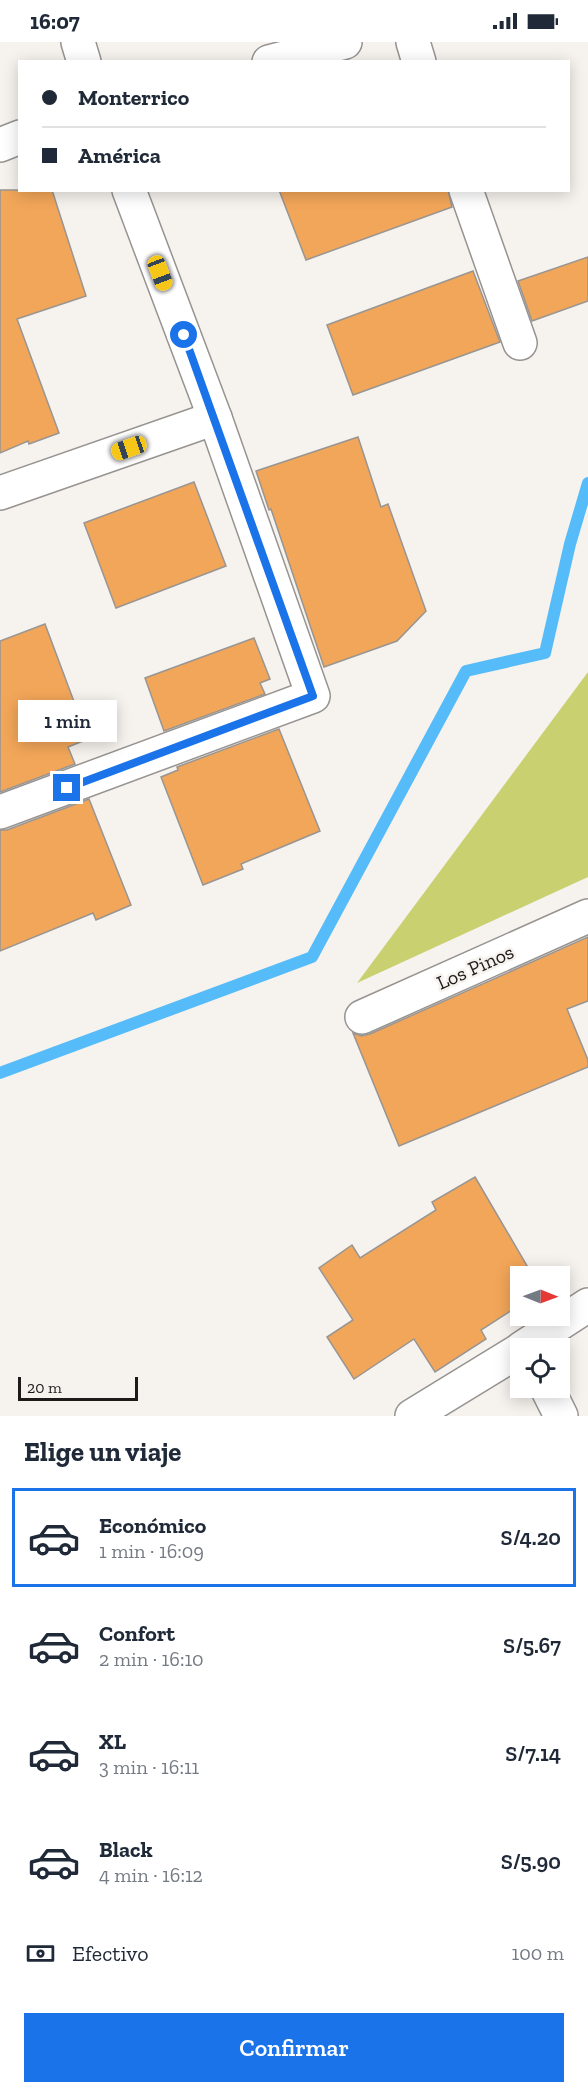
<!DOCTYPE html>
<html lang="es">
<meta charset="utf-8">
<style>
:root{--surface:#fff;--page:#f2f2f3;--text:#1f2937;--muted:#747a83;--line:#e0e1e3;--accent:#1a73e8}
body{margin:0;font-family:"Zilla Slab",serif;background:var(--page);color:var(--text);height:100vh;display:flex;flex-direction:column;font-size:22px;white-space:nowrap}
*{box-sizing:border-box;margin:0}
p{font-size:20px;color:var(--muted)}
.icon{flex:none;width:33px;height:33px;fill:none;stroke:currentColor;stroke-width:2;stroke-linecap:round;stroke-linejoin:round}
.map{position:relative;height:1374px;overflow:hidden}
.side{display:flex;flex-direction:column;background:var(--surface);flex:1}
.side>*{flex:none}
.guide{position:absolute;left:18px;top:18px;width:552px;height:132px;border-radius:0px;box-shadow:0 3px 15px #0003;display:grid;align-content:center;height:132px;padding:0 24px;background:var(--surface)}
.needle{width:39px;rotate:91deg}
.buttons{position:absolute;left:510px;top:1224px;display:grid;gap:12px}
.buttons a{display:grid;place-items:center;width:60px;height:60px;border-radius:0px;background:var(--surface);box-shadow:0 3px 15px #0003;font-size:30px}
.scale{position:absolute;left:18px;bottom:15px;width:120px;box-sizing:border-box;padding-left:6px;border:3px solid #1c1b1a;border-top:0;font-size:16px;line-height:21px;white-space:nowrap;color:#1c1b1a;-webkit-text-stroke:4px #f6f2ee;paint-order:stroke}
.end{position:absolute;width:27px;height:27px;margin:-14px;border:8px solid #1a73e8;background:#fff;box-shadow:0 0 0 3px #fff}
.from{border-radius:50%}
.bubble{position:absolute;height:42px;border-radius:0px;background:var(--surface);box-shadow:0 3px 15px #0003;font-size:20px;font-weight:600;line-height:42px;text-align:center}
.car{position:absolute;width:18px;height:36px;margin:-18px -9px;border-radius:8px;box-shadow:0 0 4px 2px #0007;background:linear-gradient(#f5c518 24%,#345 0 40%,#f5c518 0 76%,#345 0 86%,#f5c518 0)}
.guide b{display:flex;align-items:center;gap:21px;height:57px;font-size:22px}
.guide b+b{border-top:2px solid var(--line)}
.guide i{width:15px;height:15px;background:var(--text)}
ul{padding:0;list-style:none}
li{display:flex;align-items:center;gap:18px;height:99px;margin:0 12px 9px;padding:0 12px;border:3px solid transparent;border-radius:0px}
li div{flex:1}
li b{display:block;font-size:22px}
li em{font-style:normal;font-weight:600}
li.selected{border-color:var(--accent)}
li>.icon{width:54px;height:54px;stroke-width:1.5}
h2{padding:0 24px;font-size:27px;line-height:72px}
.pay{display:flex;align-items:center;gap:15px;height:66px;padding:0 24px;font-size:22px}
.pay p{margin-inline-start:auto}
.button{display:flex;gap:12px;margin-top:auto;padding:12px 24px}
.button a{flex:1;height:69px;border-radius:0px;background:var(--accent);color:#fff;font-size:24px;font-weight:600;line-height:69px;text-align:center}
.status{display:flex;justify-content:space-between;align-items:center;height:42px;padding:0 30px;background:var(--surface);direction:ltr}
.status svg{height:16px;fill:currentColor}
.map>svg:first-child{display:block}
</style>
<div class="status"><b>16:07</b><svg viewBox="0 0 49 12"><path d="M0 12V9h3v3zM5 12V6h3v6zM10 12V3h3v9zM15 12V0h3v12zM26 1h20v11H26zM47 4h2v5h-2z"/></svg></div>
<div class="map">
<svg width="588" height="1374" viewBox="0 0 588 1374">
<rect width="100%" height="100%" fill="#f6f2ee"/>
<path fill="#c9d070" d="M588 630V835L357 941Z"/>
<g fill="none" stroke-linecap="round" stroke-linejoin="round">
<path stroke="#56bcf9" stroke-width="12" d="M0 1031 312 915 466 629 545 611 570 502 588 441"/>
</g>
<g fill="#f2a659" stroke="#989592" stroke-width="1.5">
<path d="M0 148H52L86 254 17 277 59 391 29 402 28 399 0 411Z"/>
<path d="M279 148H448L452 165 306 218Z"/>
<path d="M588 215V259L532 279 518 239Z"/>
<path d="M473 229 500 300 353 353 327 283Z"/>
<path d="M358 395 381 465 388 462 426 569 397 599 324 625 271 467 269 468 256 429Z"/>
<path d="M194 440 226 524 116 566 84 481Z"/>
<path d="M45 582 88 697 68 705 75 722 0 750V599Z"/>
<path d="M254 596 270 637 260 641 265 652 164 689 145 636Z"/>
<path d="M279 687 320 789 241 822 243 827 203 843 161 735 178 728 177 725Z"/>
<path d="M89 757 131 863 96 878 93 871 0 909V788H7Z"/>
<path d="M588 895V959L567 967 588 1018V1025L399 1104 353 991 361 994 370 992Z"/>
<path d="M475 1135 533 1234H520V1263L481 1288 486 1297 435 1330 414 1297 354 1337 327 1295 353 1278 319 1226 352 1203 360 1216 436 1168 432 1160Z"/>
</g>
<g fill="none" stroke-linecap="round" stroke-linejoin="round">
<defs>
<g id="minor">
<path d="M78 0 84 20"/>
<path d="M413 0 419 20"/>
<path d="M269 20 345 0"/>
<path d="M0 103 20 95"/>
<path d="M466 148 520 301"/>
<path d="M0 451 215 376"/>
<path d="M0 770 313 654 215 376 129 148"/>
<path d="M362 975 588 874"/>
<path d="M522 1306 588 1263"/>
<path d="M547 1346 561 1374"/>
<path d="M412 1374 520 1308"/>
</g>
</defs>
<use href="#minor" stroke="#979390" stroke-width="36"/>
<use href="#minor" stroke="#fff" stroke-width="33"/>
</g>
<g fill="none" stroke-linecap="round" stroke-linejoin="round">
<path stroke="#1a73e8" stroke-width="8" d="M67 746 313 654 184 293"/>
</g>
<g text-anchor="middle" dominant-baseline="central" stroke-width="5" stroke-linejoin="round" paint-order="stroke">
<g font-size="20" fill="#1c1b1a" stroke="#f6f2ee">
<text transform="translate(475 925) rotate(-24)">Los Pinos</text>
</g>
</g>
</svg>
<div class="buttons">
<a><svg class="needle" viewBox="-14 -14 28 28"><path d="M0-13l5 13h-10z" fill="#e53935"/><path d="M0 13l5-13h-10z" fill="#747a83"/></svg></a>
<a><svg class="icon" aria-label="locate" viewBox="0 0 24 24"><circle cx="12" cy="12" r="6"/><path d="M12 2v4M12 18v4M2 12h4M18 12h4"/></svg></a>
</div>
<div class="scale">20 m</div>
<i class="end from" style="left:184px;top:293px"></i>
<i class="end" style="left:67px;top:746px"></i>
<div class="bubble" style="left:18px;top:658px;width:99px">1 min</div>
<i class="car" style="left:160px;top:231px;rotate:159deg"></i>
<i class="car" style="left:129px;top:406px;rotate:251deg"></i>
<div class="guide">
<b><i class="from"></i>Monterrico</b>
<b><i></i>América</b>
</div>
</div>
<section class="side">
<h2>Elige un viaje</h2>
<ul>
<li class="selected"><svg class="icon" aria-label="car" viewBox="0 0 24 24"><path d="M5 17H2v-5l4-1 3-4h7l3 4 3 1v5h-3M9 17h6M6 11h13"/><circle cx="7" cy="17" r="2"/><circle cx="17" cy="17" r="2"/></svg><div><b>Económico</b><p>1 min · 16:09</p></div><em>S/4.20</em></li>
<li><svg class="icon" aria-label="car" viewBox="0 0 24 24"><path d="M5 17H2v-5l4-1 3-4h7l3 4 3 1v5h-3M9 17h6M6 11h13"/><circle cx="7" cy="17" r="2"/><circle cx="17" cy="17" r="2"/></svg><div><b>Confort</b><p>2 min · 16:10</p></div><em>S/5.67</em></li>
<li><svg class="icon" aria-label="car" viewBox="0 0 24 24"><path d="M5 17H2v-5l4-1 3-4h7l3 4 3 1v5h-3M9 17h6M6 11h13"/><circle cx="7" cy="17" r="2"/><circle cx="17" cy="17" r="2"/></svg><div><b>XL</b><p>3 min · 16:11</p></div><em>S/7.14</em></li>
<li><svg class="icon" aria-label="car" viewBox="0 0 24 24"><path d="M5 17H2v-5l4-1 3-4h7l3 4 3 1v5h-3M9 17h6M6 11h13"/><circle cx="7" cy="17" r="2"/><circle cx="17" cy="17" r="2"/></svg><div><b>Black</b><p>4 min · 16:12</p></div><em>S/5.90</em></li>
</ul>
<div class="pay"><svg class="icon" aria-label="cash" viewBox="0 0 24 24"><path d="M3 7h18v10H3z"/><circle cx="12" cy="12" r="2"/></svg>Efectivo<p>100 m</p></div>
<div class="button"><a>Confirmar</a></div>
</section>
